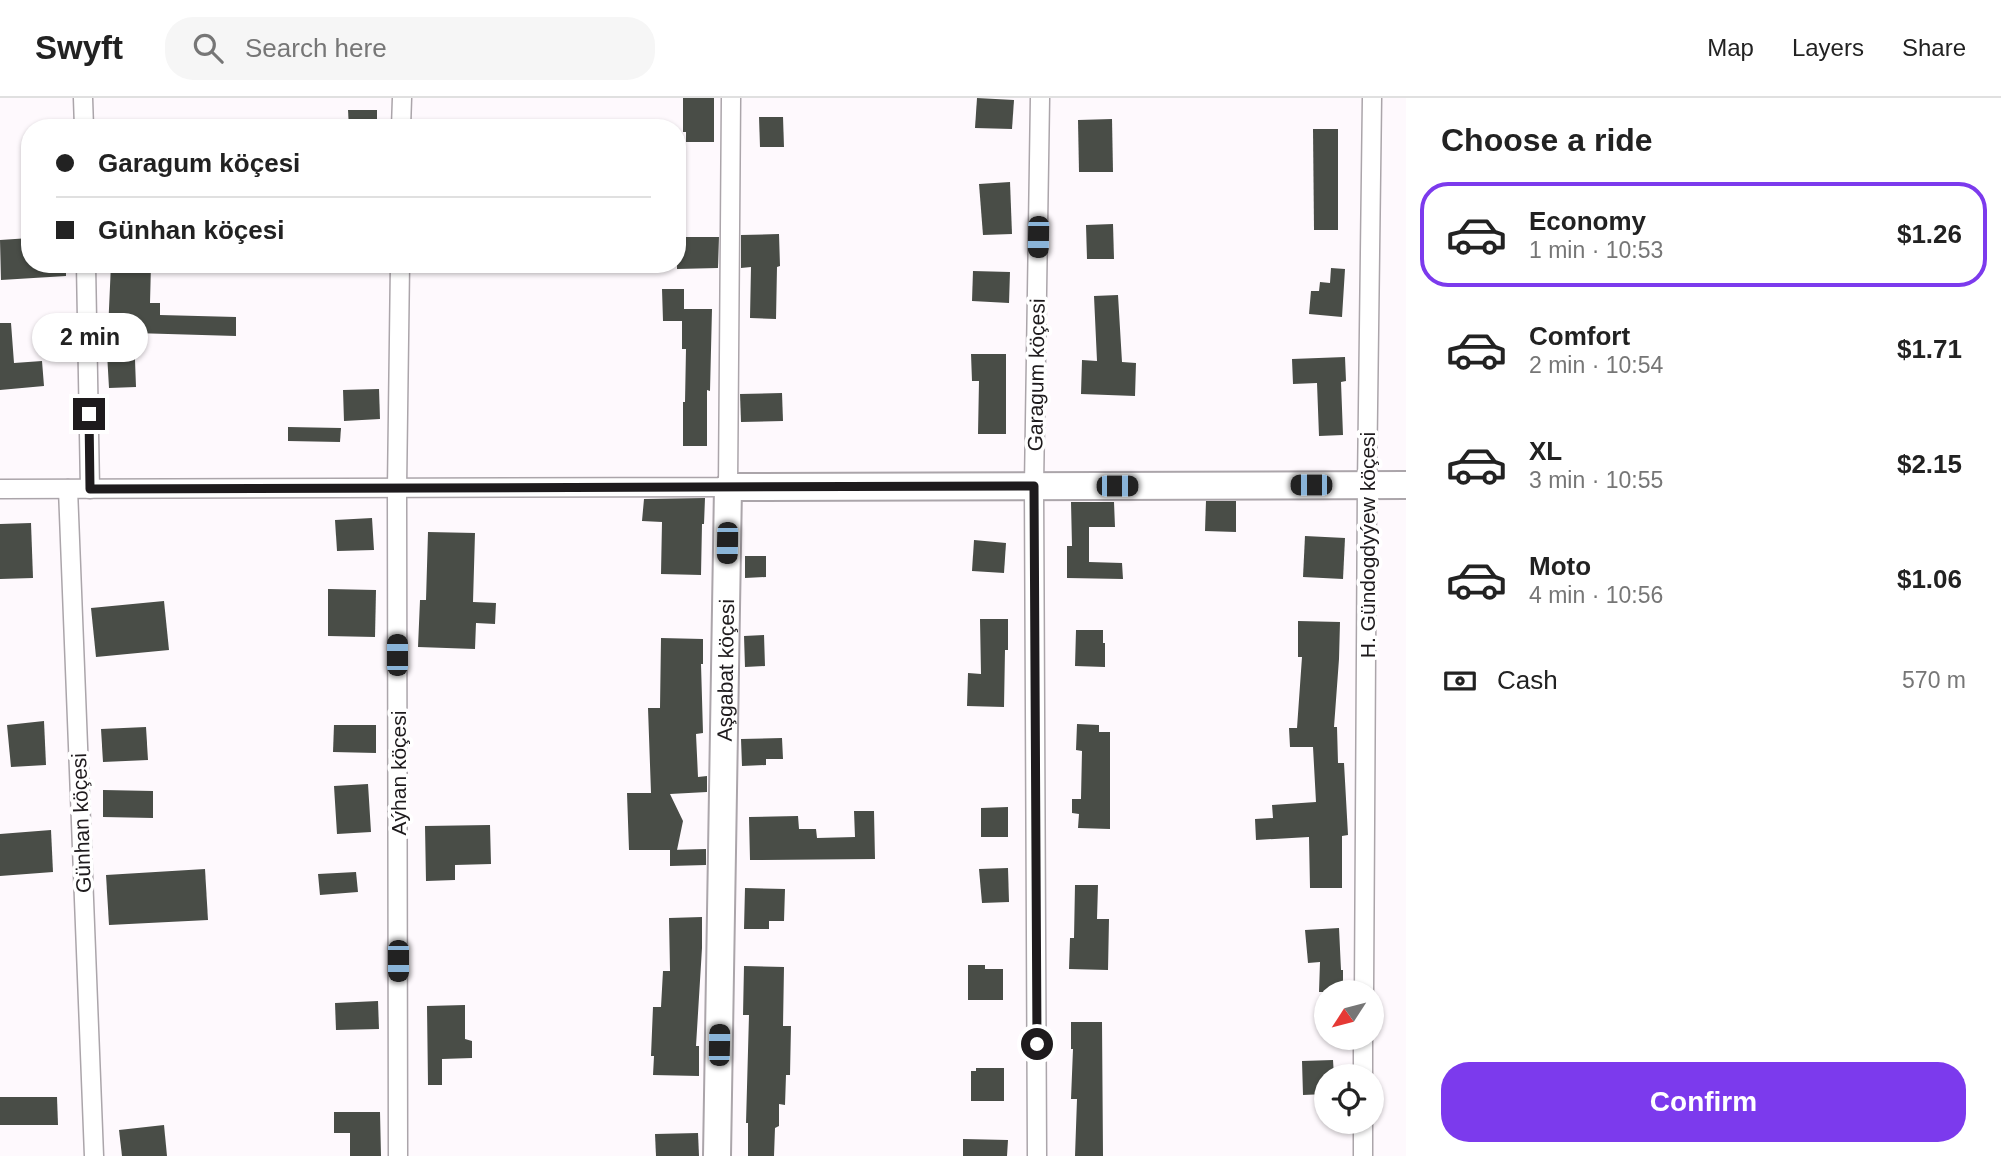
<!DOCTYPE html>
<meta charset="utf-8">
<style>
:root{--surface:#fff;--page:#f6f6f6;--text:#222;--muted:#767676;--line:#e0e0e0;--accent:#7c3aed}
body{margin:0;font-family:Helvetica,sans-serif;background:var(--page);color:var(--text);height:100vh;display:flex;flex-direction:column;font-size:26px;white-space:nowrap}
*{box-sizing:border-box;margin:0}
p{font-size:23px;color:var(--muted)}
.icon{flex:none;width:38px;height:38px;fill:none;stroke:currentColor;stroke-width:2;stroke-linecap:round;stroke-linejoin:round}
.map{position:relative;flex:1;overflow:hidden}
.sheet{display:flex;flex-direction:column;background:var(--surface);width:595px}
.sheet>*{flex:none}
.hud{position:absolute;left:21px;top:21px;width:665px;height:154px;border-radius:28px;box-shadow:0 2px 5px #0004;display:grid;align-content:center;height:154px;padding:0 35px;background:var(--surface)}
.needle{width:46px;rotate:234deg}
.controls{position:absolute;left:1314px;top:882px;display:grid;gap:14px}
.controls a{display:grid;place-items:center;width:70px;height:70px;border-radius:50%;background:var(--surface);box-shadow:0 2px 5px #0004;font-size:35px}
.end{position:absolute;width:32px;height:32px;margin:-16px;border:9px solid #1e1b1d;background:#fff;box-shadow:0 0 0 4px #fff}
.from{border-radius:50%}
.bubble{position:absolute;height:49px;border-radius:24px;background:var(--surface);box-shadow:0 2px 5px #0004;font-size:23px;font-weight:700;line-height:49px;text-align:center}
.car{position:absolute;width:21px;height:42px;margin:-21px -10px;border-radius:9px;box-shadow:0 0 5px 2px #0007;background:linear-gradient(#222 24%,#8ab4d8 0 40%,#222 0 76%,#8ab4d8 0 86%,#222 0)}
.hud b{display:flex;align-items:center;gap:24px;height:66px;font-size:26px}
.hud b+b{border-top:2px solid var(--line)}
.hud i{width:18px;height:18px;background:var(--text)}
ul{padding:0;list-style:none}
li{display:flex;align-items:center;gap:21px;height:105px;margin:0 14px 10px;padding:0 21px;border:4px solid transparent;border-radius:28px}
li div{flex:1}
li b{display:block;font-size:26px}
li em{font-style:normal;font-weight:700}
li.current{border-color:var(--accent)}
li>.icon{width:63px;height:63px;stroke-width:1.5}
h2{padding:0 35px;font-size:32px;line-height:84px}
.pay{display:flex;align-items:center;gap:18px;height:77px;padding:0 35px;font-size:26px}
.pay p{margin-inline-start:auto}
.action{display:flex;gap:14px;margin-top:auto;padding:14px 35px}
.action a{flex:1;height:80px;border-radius:28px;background:var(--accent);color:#fff;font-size:28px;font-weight:700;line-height:80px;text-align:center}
header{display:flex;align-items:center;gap:42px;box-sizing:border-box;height:98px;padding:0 35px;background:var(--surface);border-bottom:2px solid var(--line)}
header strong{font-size:33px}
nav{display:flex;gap:38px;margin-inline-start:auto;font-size:24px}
.search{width:490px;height:63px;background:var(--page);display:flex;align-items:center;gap:18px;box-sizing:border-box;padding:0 24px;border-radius:28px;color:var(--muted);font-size:26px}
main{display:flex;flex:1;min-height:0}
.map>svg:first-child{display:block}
</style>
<header>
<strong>Swyft</strong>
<div class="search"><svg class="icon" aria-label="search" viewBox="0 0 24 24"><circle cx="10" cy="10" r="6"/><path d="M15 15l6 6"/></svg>Search here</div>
<nav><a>Map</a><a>Layers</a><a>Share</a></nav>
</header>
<main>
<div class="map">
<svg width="1406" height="1058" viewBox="0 0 1406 1058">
<rect width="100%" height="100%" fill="#fef9fd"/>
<g fill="#494d47">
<path d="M683 0H714V44H686V34H683Z"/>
<path d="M977 0 1014 2 1012 31 975 30Z"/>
<path d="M348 12H377V30H349Z"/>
<path d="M759 19H783L784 49H760Z"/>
<path d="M1112 21 1113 74H1079L1078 22Z"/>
<path d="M1313 31H1338V132H1314Z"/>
<path d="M1010 84 1012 136 983 137 979 86Z"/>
<path d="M1113 126 1114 161H1087L1086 127Z"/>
<path d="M779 136 780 168 777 169 776 221 750 220 751 169 741 170V137Z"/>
<path d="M677 139H719L718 170 677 171Z"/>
<path d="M30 140V166H66V178L1 182 0 142Z"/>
<path d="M111 166H151L150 205H160V217L236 219V238L134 235 136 289 109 290 107 255Z"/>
<path d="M1331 170 1345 171 1342 219 1309 216 1311 193H1319L1320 184 1330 185Z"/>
<path d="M973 173 1010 174 1009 205 972 203Z"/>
<path d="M662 191H684V211H712L710 293 707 292V348H683V304H685L686 251H682V223H663Z"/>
<path d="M1118 197 1122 264 1136 265 1135 298 1081 296 1082 262 1097 263 1094 198Z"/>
<path d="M0 225H11L14 265 42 263 44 288 0 292Z"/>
<path d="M971 256H1006V336H978L979 283H972Z"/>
<path d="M1345 259 1346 283 1341 284 1343 337 1319 338 1317 285 1293 286 1292 261Z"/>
<path d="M379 291 380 321 344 323 343 292Z"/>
<path d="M782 295 783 323 741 324 740 296Z"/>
<path d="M288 329 341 330 340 344 288 343Z"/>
<path d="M705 400 704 426H702L701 477 661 476 662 424 642 423 644 401Z"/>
<path d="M1206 403H1236V434L1205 433Z"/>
<path d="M1071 404H1114L1115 429H1089V464L1122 465 1123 481 1067 480V448H1072Z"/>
<path d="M372 420 374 452 337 453 335 422Z"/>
<path d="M31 425 33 480 0 481V426Z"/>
<path d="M428 434 475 435 473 504 496 505 495 526 476 525 475 551 418 549 420 502H426Z"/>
<path d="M1305 438 1345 440 1343 481 1303 479Z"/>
<path d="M974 442 1006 445 1004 475 972 473Z"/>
<path d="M745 458H766V479L745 480Z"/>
<path d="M328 491 376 492 375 539 328 538Z"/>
<path d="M164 503 169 552 96 559 91 510Z"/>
<path d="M980 521H1008V552H1005L1004 609 967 608 968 575 981 576Z"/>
<path d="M1298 523 1340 524 1339 561 1334 629H1337L1338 665H1344L1348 737 1342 738V790H1310L1309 739 1256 742 1255 721 1273 720 1272 707 1316 704 1313 649H1290L1289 630H1297L1302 559H1298Z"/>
<path d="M1076 532H1103V545H1105V569L1075 568Z"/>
<path d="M764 537 765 568 745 569 744 538Z"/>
<path d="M661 540 703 541V566H701L703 635 696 636 698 679 707 678V694L670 696 683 723 677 752H629L627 695H651L648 610H660Z"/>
<path d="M44 623 46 667 11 669 7 627Z"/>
<path d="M1077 626 1099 627V634H1110V731L1078 730 1079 716 1072 715V701H1081L1082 653 1076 652Z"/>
<path d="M334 627H376V655L333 654Z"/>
<path d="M146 629 148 662 103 664 101 631Z"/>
<path d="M782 640 783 661H766V667L742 668 741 641Z"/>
<path d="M368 686 371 734 337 736 334 688Z"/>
<path d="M103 692 153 693V720L103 719Z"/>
<path d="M1008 709V739H981V710Z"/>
<path d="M854 713H874L875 761 750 762 749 719 798 718 799 731H816L817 740 855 739Z"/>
<path d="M490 727 491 766 455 767V782L426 783 425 728Z"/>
<path d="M51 732 53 774 0 778V736Z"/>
<path d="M706 751V767L670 768V752Z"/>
<path d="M1008 770 1009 804 982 805 979 771Z"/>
<path d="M205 771 208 822 109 827 106 777Z"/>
<path d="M356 774 358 794 320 797 318 776Z"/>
<path d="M1075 787H1098L1097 821H1109L1108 872 1069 871 1070 840H1074Z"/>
<path d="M745 790 785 791 784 823H769V831H744Z"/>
<path d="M702 819V850L696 948H699V978L653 977 654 958H651L653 909H661L663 873H670L669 820Z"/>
<path d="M1339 830 1341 872H1343V894H1319L1320 864 1308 865 1305 832Z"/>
<path d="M968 867H985V871H1003V902H968Z"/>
<path d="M744 868 784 869 783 928H791L790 977H786L785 1007 779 1006V1028L775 1030 774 1058H748V1025H746L749 917H743Z"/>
<path d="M378 903 379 931 336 932 335 905Z"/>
<path d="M465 907V941L472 943V960L442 961V987H428L427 908Z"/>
<path d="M1071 924H1102L1103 1058H1075L1077 1001H1071L1073 951H1071Z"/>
<path d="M1333 962 1334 978H1326V996L1303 997 1302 963Z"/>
<path d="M976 970H1004V1003H971V973H976Z"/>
<path d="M0 999H57L58 1027H0Z"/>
<path d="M334 1014H380L381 1058H350V1035H334Z"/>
<path d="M164 1027 167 1058H122L119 1032Z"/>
<path d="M698 1035 699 1058H656L655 1036Z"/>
<path d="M963 1041 1008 1042 1007 1058H963Z"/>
</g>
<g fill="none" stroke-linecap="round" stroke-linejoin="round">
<defs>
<g id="street">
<path d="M83 0 84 30"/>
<path d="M401 30 402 0"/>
<path d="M86 166 90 391"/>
<path d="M0 391 728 389 731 0"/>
<path d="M68 391 94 1058"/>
<path d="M1364 894 1367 387 1372 0"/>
<path d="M1363 978V940"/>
<path d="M398 1058 397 390 400 166"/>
<path d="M1037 1058 1034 388 1040 0"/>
<path d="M1363 1058V1024"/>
</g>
<g id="secondary">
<path id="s1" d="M717 1058 728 389 1406 387"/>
</g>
</defs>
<use href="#street" stroke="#aba5aa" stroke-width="21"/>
<use href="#secondary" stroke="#aba5aa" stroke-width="30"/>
<use href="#street" stroke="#fff" stroke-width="18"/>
<use href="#secondary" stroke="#fff" stroke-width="26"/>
</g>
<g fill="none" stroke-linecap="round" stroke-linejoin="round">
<path stroke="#1e1b1d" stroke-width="9" d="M89 316 90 391 1034 388 1037 946"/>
</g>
<g text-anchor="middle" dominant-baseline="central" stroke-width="7" stroke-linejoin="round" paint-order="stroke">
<g font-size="21" fill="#1e1b1d" stroke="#fff">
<text transform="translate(1036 277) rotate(-89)">Garagum köçesi</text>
<text transform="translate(1367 447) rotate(-90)">H. Gündogdyýew köçesi</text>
<text stroke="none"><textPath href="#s1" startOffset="486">Aşgabat köçesi</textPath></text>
<text transform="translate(398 675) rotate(-90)">Aýhan köçesi</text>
<text transform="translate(81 725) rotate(-92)">Günhan köçesi</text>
</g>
</g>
</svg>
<div class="controls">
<a><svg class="needle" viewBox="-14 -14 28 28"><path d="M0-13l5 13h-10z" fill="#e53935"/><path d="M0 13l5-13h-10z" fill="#767676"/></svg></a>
<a><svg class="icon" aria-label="locate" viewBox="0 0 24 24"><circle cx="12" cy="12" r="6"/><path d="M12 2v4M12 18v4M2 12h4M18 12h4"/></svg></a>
</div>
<i class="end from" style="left:1037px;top:946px"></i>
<i class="end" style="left:89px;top:316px"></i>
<div class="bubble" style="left:32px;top:215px;width:116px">2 min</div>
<i class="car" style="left:1038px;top:139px;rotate:181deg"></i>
<i class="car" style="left:1311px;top:387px;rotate:270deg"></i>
<i class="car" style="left:1117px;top:388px;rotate:90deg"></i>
<i class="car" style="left:727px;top:445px;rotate:181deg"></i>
<i class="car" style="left:397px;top:557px;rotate:0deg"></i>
<i class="car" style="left:398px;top:863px;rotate:180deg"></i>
<i class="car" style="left:719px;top:947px;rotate:1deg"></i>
<div class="hud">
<b><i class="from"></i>Garagum köçesi</b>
<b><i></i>Günhan köçesi</b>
</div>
</div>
<section class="sheet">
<h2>Choose a ride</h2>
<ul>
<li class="current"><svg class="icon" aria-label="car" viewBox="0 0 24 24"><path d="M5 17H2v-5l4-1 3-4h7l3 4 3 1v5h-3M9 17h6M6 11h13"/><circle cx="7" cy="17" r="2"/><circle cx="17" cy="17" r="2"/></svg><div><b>Economy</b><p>1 min · 10:53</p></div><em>$1.26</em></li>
<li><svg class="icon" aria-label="car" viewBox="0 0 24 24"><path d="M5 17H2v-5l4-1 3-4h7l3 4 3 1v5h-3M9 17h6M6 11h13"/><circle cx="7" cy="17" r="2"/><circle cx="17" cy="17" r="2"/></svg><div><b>Comfort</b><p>2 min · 10:54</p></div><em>$1.71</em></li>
<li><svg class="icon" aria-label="car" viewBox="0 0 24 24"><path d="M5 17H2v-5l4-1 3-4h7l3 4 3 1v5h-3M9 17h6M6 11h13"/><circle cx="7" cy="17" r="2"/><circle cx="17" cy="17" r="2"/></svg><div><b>XL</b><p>3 min · 10:55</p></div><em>$2.15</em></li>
<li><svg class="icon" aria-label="car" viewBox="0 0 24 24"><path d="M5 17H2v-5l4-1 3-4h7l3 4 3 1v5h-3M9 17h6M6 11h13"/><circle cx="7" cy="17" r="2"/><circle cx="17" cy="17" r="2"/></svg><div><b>Moto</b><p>4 min · 10:56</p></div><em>$1.06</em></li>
</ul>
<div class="pay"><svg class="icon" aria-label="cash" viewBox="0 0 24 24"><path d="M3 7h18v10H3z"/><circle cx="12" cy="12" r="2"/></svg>Cash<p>570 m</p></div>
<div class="action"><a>Confirm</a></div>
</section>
</main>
